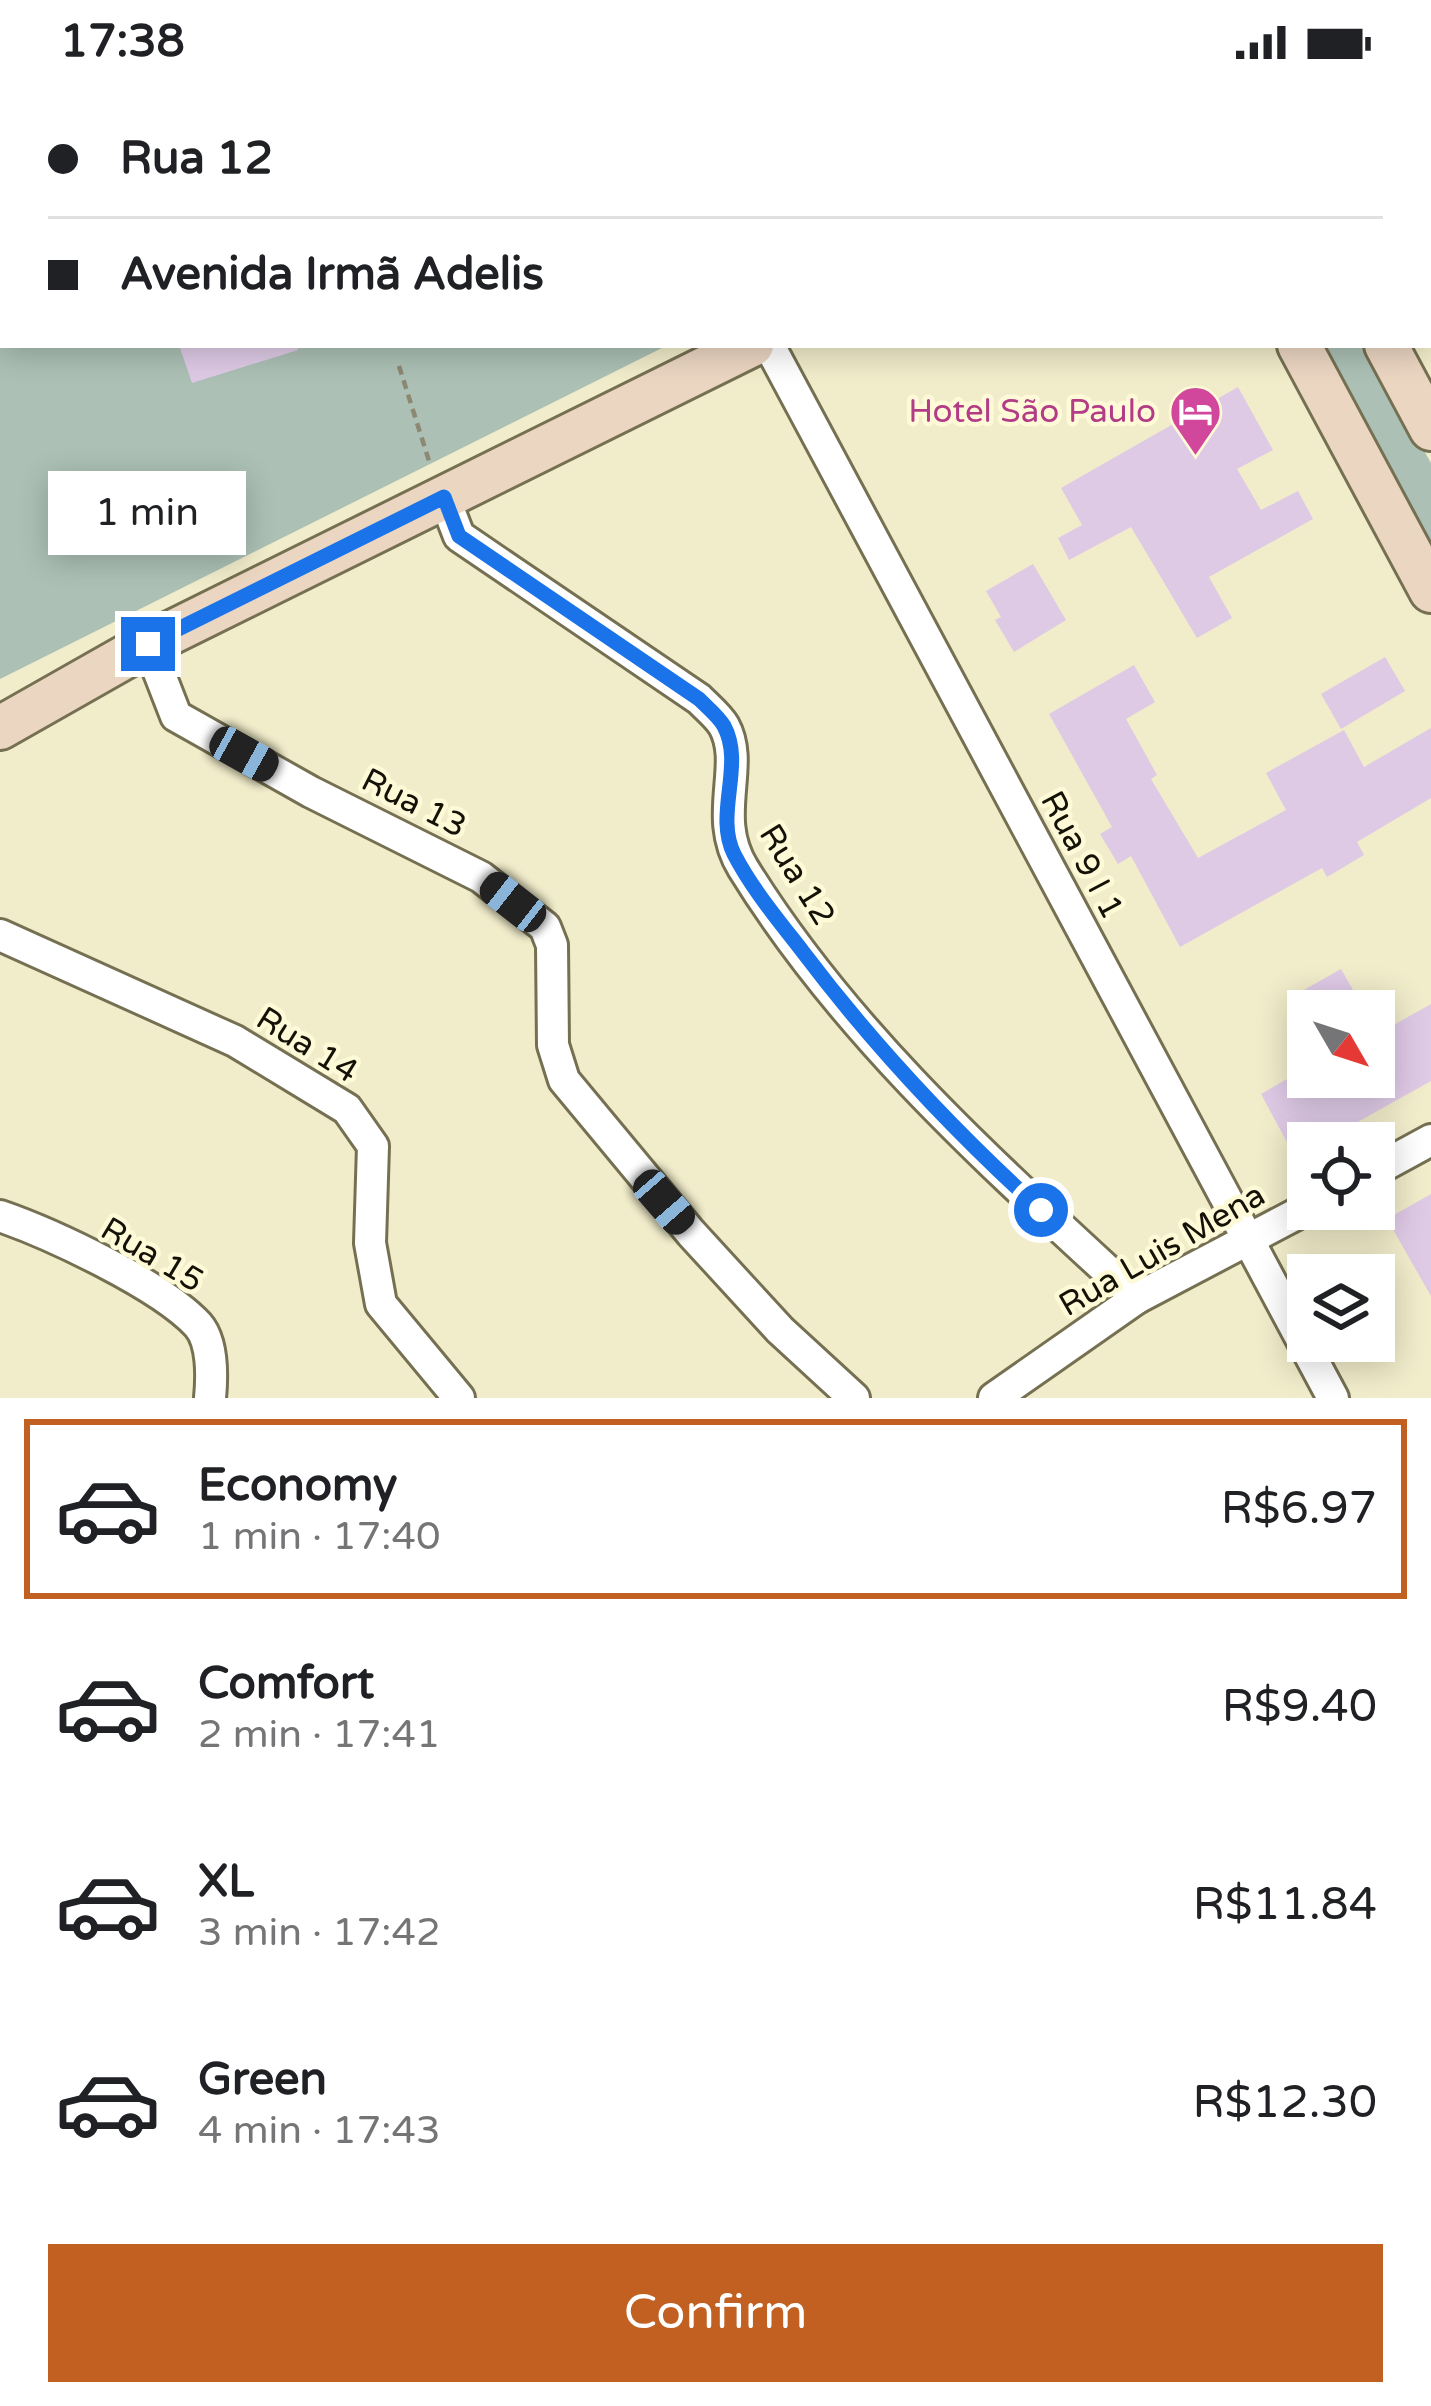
<!DOCTYPE html>
<meta charset="utf-8">
<style>
:root{--surface:#fff;--page:#f2f2f2;--text:#202124;--muted:#757577;--line:#e0e0e0;--accent:#c26022}
body{margin:0;font-family:"Varela Round",sans-serif;background:var(--page);color:var(--text);height:100vh;display:flex;flex-direction:column;font-size:45px;white-space:nowrap}
*{box-sizing:border-box;margin:0}
p{font-size:39px;color:var(--muted)}
.icon{flex:none;width:66px;height:66px;fill:none;stroke:currentColor;stroke-width:2;stroke-linecap:round;stroke-linejoin:round}
.map{position:relative;height:1314px;overflow:hidden}
.details{display:flex;flex-direction:column;background:var(--surface);flex:1}
.details>*{flex:none}
.hud{position:absolute;left:0px;top:0px;width:1431px;height:264px;box-shadow:0 6px 30px #0003;display:grid;align-content:center;height:264px;padding:0 48px;background:var(--surface)}
.needle{width:78px;rotate:129deg}
.buttons{position:absolute;left:1287px;top:906px;display:grid;gap:24px}
.buttons a{display:grid;place-items:center;width:108px;height:108px;border-radius:0px;background:var(--surface);box-shadow:0 6px 30px #0003;font-size:60px}
.end{position:absolute;width:54px;height:54px;margin:-27px;border:15px solid #1a73e8;background:#fff;box-shadow:0 0 0 6px #fff}
.from{border-radius:50%}
.bubble{position:absolute;height:84px;border-radius:0px;background:var(--surface);box-shadow:0 6px 30px #0003;font-size:39px;font-weight:600;line-height:84px;text-align:center}
.car{position:absolute;width:36px;height:72px;margin:-36px -18px;border-radius:15px;box-shadow:0 0 9px 3px #0007;background:linear-gradient(#222 24%,#8ab4d8 0 40%,#222 0 76%,#8ab4d8 0 86%,#222 0)}
.hud b{display:flex;align-items:center;gap:42px;height:114px;font-size:45px}
.hud b+b{border-top:3px solid var(--line)}
.hud i{width:30px;height:30px;background:var(--text)}
ul{padding:21px 0 0;list-style:none}
li{display:flex;align-items:center;gap:36px;height:180px;margin:0 24px 18px;padding:0 24px;border:6px solid transparent;border-radius:0px}
li div{flex:1}
li b{display:block;font-size:45px}
li em{font-style:normal;font-weight:600}
li.active{border-color:var(--accent)}
li>.icon{width:108px;height:108px;stroke-width:1.5}
.cta{display:flex;gap:24px;margin-top:auto;padding:24px 48px}
.cta a{flex:1;height:138px;border-radius:0px;background:var(--accent);color:#fff;font-size:48px;font-weight:600;line-height:138px;text-align:center}
.status{display:flex;justify-content:space-between;align-items:center;height:84px;padding:0 60px;background:var(--surface);direction:ltr}
.status svg{height:33px;fill:currentColor}
.map>svg:first-child{display:block}
</style>
<div class="status"><b>17:38</b><svg viewBox="0 0 49 12"><path d="M0 12V9h3v3zM5 12V6h3v6zM10 12V3h3v9zM15 12V0h3v12zM26 1h20v11H26zM47 4h2v5h-2z"/></svg></div>
<div class="map">
<svg width="1431" height="1314" viewBox="0 0 1431 1314">
<rect width="100%" height="100%" fill="#f1ecca"/>
<g fill="#acc0b5">
<path d="M0 0H1129L1130 3H3V261H668L0 595Z"/>
<path d="M1293 261H1364L1431 379V509Z"/>
</g>
<path fill="#a8cddc" d="M0 0H571L3 3 0 103Z"/>
<g fill="#dfcae6">
<path d="M179 261H297L298 266 192 299Z"/>
<path d="M1238 303 1273 366 1237 385 1261 426 1298 407 1313 435 1209 493 1232 534 1197 554 1131 443 1069 476 1058 454 1082 441 1061 404Z"/>
<path d="M1033 480 1066 536 1014 568 995 536 1001 533 986 507Z"/>
<path d="M1385 573 1405 607 1341 645 1321 610Z"/>
<path d="M1134 581 1155 618 1126 635 1157 691 1151 695 1198 774 1286 726 1266 689 1344 646 1364 683 1431 644V714L1357 758 1364 771 1327 793 1322 784 1180 863 1131 772 1118 780 1100 750 1112 743 1049 630Z"/>
<path d="M1341 885 1365 927H1313L1302 907Z"/>
<path d="M1431 920V997L1320 1059H1308V1066L1295 1073 1261 1010 1308 983V993H1374V952Z"/>
<path d="M1431 1110V1212L1387 1135Z"/>
</g>
<g fill="none" stroke-linecap="round" stroke-linejoin="round">
<defs>
<g id="street">
<path d="M769 261 1333 1314"/>
<path d="M444 413 459 452 699 615C707 623 719 633 724 642 746 682 711 732 743 784 846 951 994 1082 1137 1214"/>
<path d="M148 560 176 632 311 708 481 793 545 843 552 861 553 961 564 996 691 1149 780 1246 854 1314"/>
<path d="M0 851 235 957 347 1025 373 1062 370 1159 381 1220 459 1314"/>
<path d="M1374 1087 1431 1056"/>
<path d="M0 1132C52 1150 161 1201 198 1241 213 1258 212 1293 210 1314"/>
<path d="M994 1314 1137 1214 1308 1124"/>
</g>
<g id="secondary">
<path d="M1159 0 1160 3"/>
<path d="M1247 0 1249 3"/>
<path d="M1299 261 1431 507"/>
<path d="M1386 261 1431 345"/>
<path d="M0 644 148 560 752 261"/>
</g>
</defs>
<use href="#street" stroke="#757052" stroke-width="36"/>
<use href="#secondary" stroke="#757052" stroke-width="48"/>
<g stroke="#8c8871" stroke-width="4.5" stroke-dasharray="9 6" stroke-linecap="butt">
<path d="M807 3 833 0"/>
<path d="M0 180 3 179"/>
<path d="M399 282 430 380"/>
</g>
<use href="#street" stroke="#fff" stroke-width="30"/>
<use href="#secondary" stroke="#ebd6c2" stroke-width="42"/>
</g>
<g fill="none" stroke-linecap="round" stroke-linejoin="round">
<path stroke="#1a73e8" stroke-width="15" d="M148 560 444 413 459 452 699 615C707 623 719 633 724 642 745 681 714 730 734 770 752 805 779 837 803 868 874 962 954 1047 1041 1126"/>
</g>
<defs>
<symbol id="hotel-pin" viewBox="-11 -11 22 30"><path d="M0 17L-7.5 6A9.5 9.5 0 1 1 7.5 6Z" fill="#d1479c" stroke="#fef9d7"/><path d="M-6-4.5h1.5V1H6V5H4.5V3h-9V5H-6ZM-4 0a1.8 1.8 0 1 1 3.6 0ZM.5 0V-2.5h3Q6-2.5 6 0Z" fill="#fff"/></symbol>
</defs>
<g fill-rule="evenodd">
<use href="#hotel-pin" x="1166" y="298" width="59" height="81"/>
</g>
<g text-anchor="middle" dominant-baseline="central" stroke-width="9" stroke-linejoin="round" paint-order="stroke">
<g font-size="33" fill="#b23c85" stroke="#fef9d7" text-anchor="end">
<text x="1156" y="327">Hotel São Paulo</text>
</g>
<g font-size="33" fill="#141207" stroke="#fef9d7">
<text transform="translate(414 719) rotate(27)">Rua 13</text>
<text transform="translate(1082 771) rotate(62)">Rua 9 I 1</text>
<text transform="translate(797 791) rotate(58)">Rua 12</text>
<text transform="translate(307 961) rotate(32)">Rua 14</text>
<text transform="translate(1162 1166) rotate(-30)">Rua Luis Mena</text>
<text transform="translate(152 1171) rotate(31)">Rua 15</text>
</g>
</g>
</svg>
<div class="buttons">
<a><svg class="needle" viewBox="-14 -14 28 28"><path d="M0-13l5 13h-10z" fill="#e53935"/><path d="M0 13l5-13h-10z" fill="#757577"/></svg></a>
<a><svg class="icon" aria-label="locate" viewBox="0 0 24 24"><circle cx="12" cy="12" r="6"/><path d="M12 2v4M12 18v4M2 12h4M18 12h4"/></svg></a>
<a><svg class="icon" aria-label="layers" viewBox="0 0 24 24"><path d="M12 4l9 5-9 5-9-5zM3 14l9 5 9-5"/></svg></a>
</div>
<i class="end from" style="left:1041px;top:1126px"></i>
<i class="end" style="left:148px;top:560px"></i>
<div class="bubble" style="left:48px;top:387px;width:198px">1 min</div>
<i class="car" style="left:244px;top:670px;rotate:119deg"></i>
<i class="car" style="left:513px;top:818px;rotate:308deg"></i>
<i class="car" style="left:664px;top:1118px;rotate:139deg"></i>
<div class="hud">
<b><i class="from"></i>Rua 12</b>
<b><i></i>Avenida Irmã Adelis</b>
</div>
</div>
<section class="details">
<ul>
<li class="active"><svg class="icon" aria-label="car" viewBox="0 0 24 24"><path d="M5 17H2v-5l4-1 3-4h7l3 4 3 1v5h-3M9 17h6M6 11h13"/><circle cx="7" cy="17" r="2"/><circle cx="17" cy="17" r="2"/></svg><div><b>Economy</b><p>1 min · 17:40</p></div><em>R$6.97</em></li>
<li><svg class="icon" aria-label="car" viewBox="0 0 24 24"><path d="M5 17H2v-5l4-1 3-4h7l3 4 3 1v5h-3M9 17h6M6 11h13"/><circle cx="7" cy="17" r="2"/><circle cx="17" cy="17" r="2"/></svg><div><b>Comfort</b><p>2 min · 17:41</p></div><em>R$9.40</em></li>
<li><svg class="icon" aria-label="car" viewBox="0 0 24 24"><path d="M5 17H2v-5l4-1 3-4h7l3 4 3 1v5h-3M9 17h6M6 11h13"/><circle cx="7" cy="17" r="2"/><circle cx="17" cy="17" r="2"/></svg><div><b>XL</b><p>3 min · 17:42</p></div><em>R$11.84</em></li>
<li><svg class="icon" aria-label="car" viewBox="0 0 24 24"><path d="M5 17H2v-5l4-1 3-4h7l3 4 3 1v5h-3M9 17h6M6 11h13"/><circle cx="7" cy="17" r="2"/><circle cx="17" cy="17" r="2"/></svg><div><b>Green</b><p>4 min · 17:43</p></div><em>R$12.30</em></li>
</ul>
<div class="cta"><a>Confirm</a></div>
</section>
